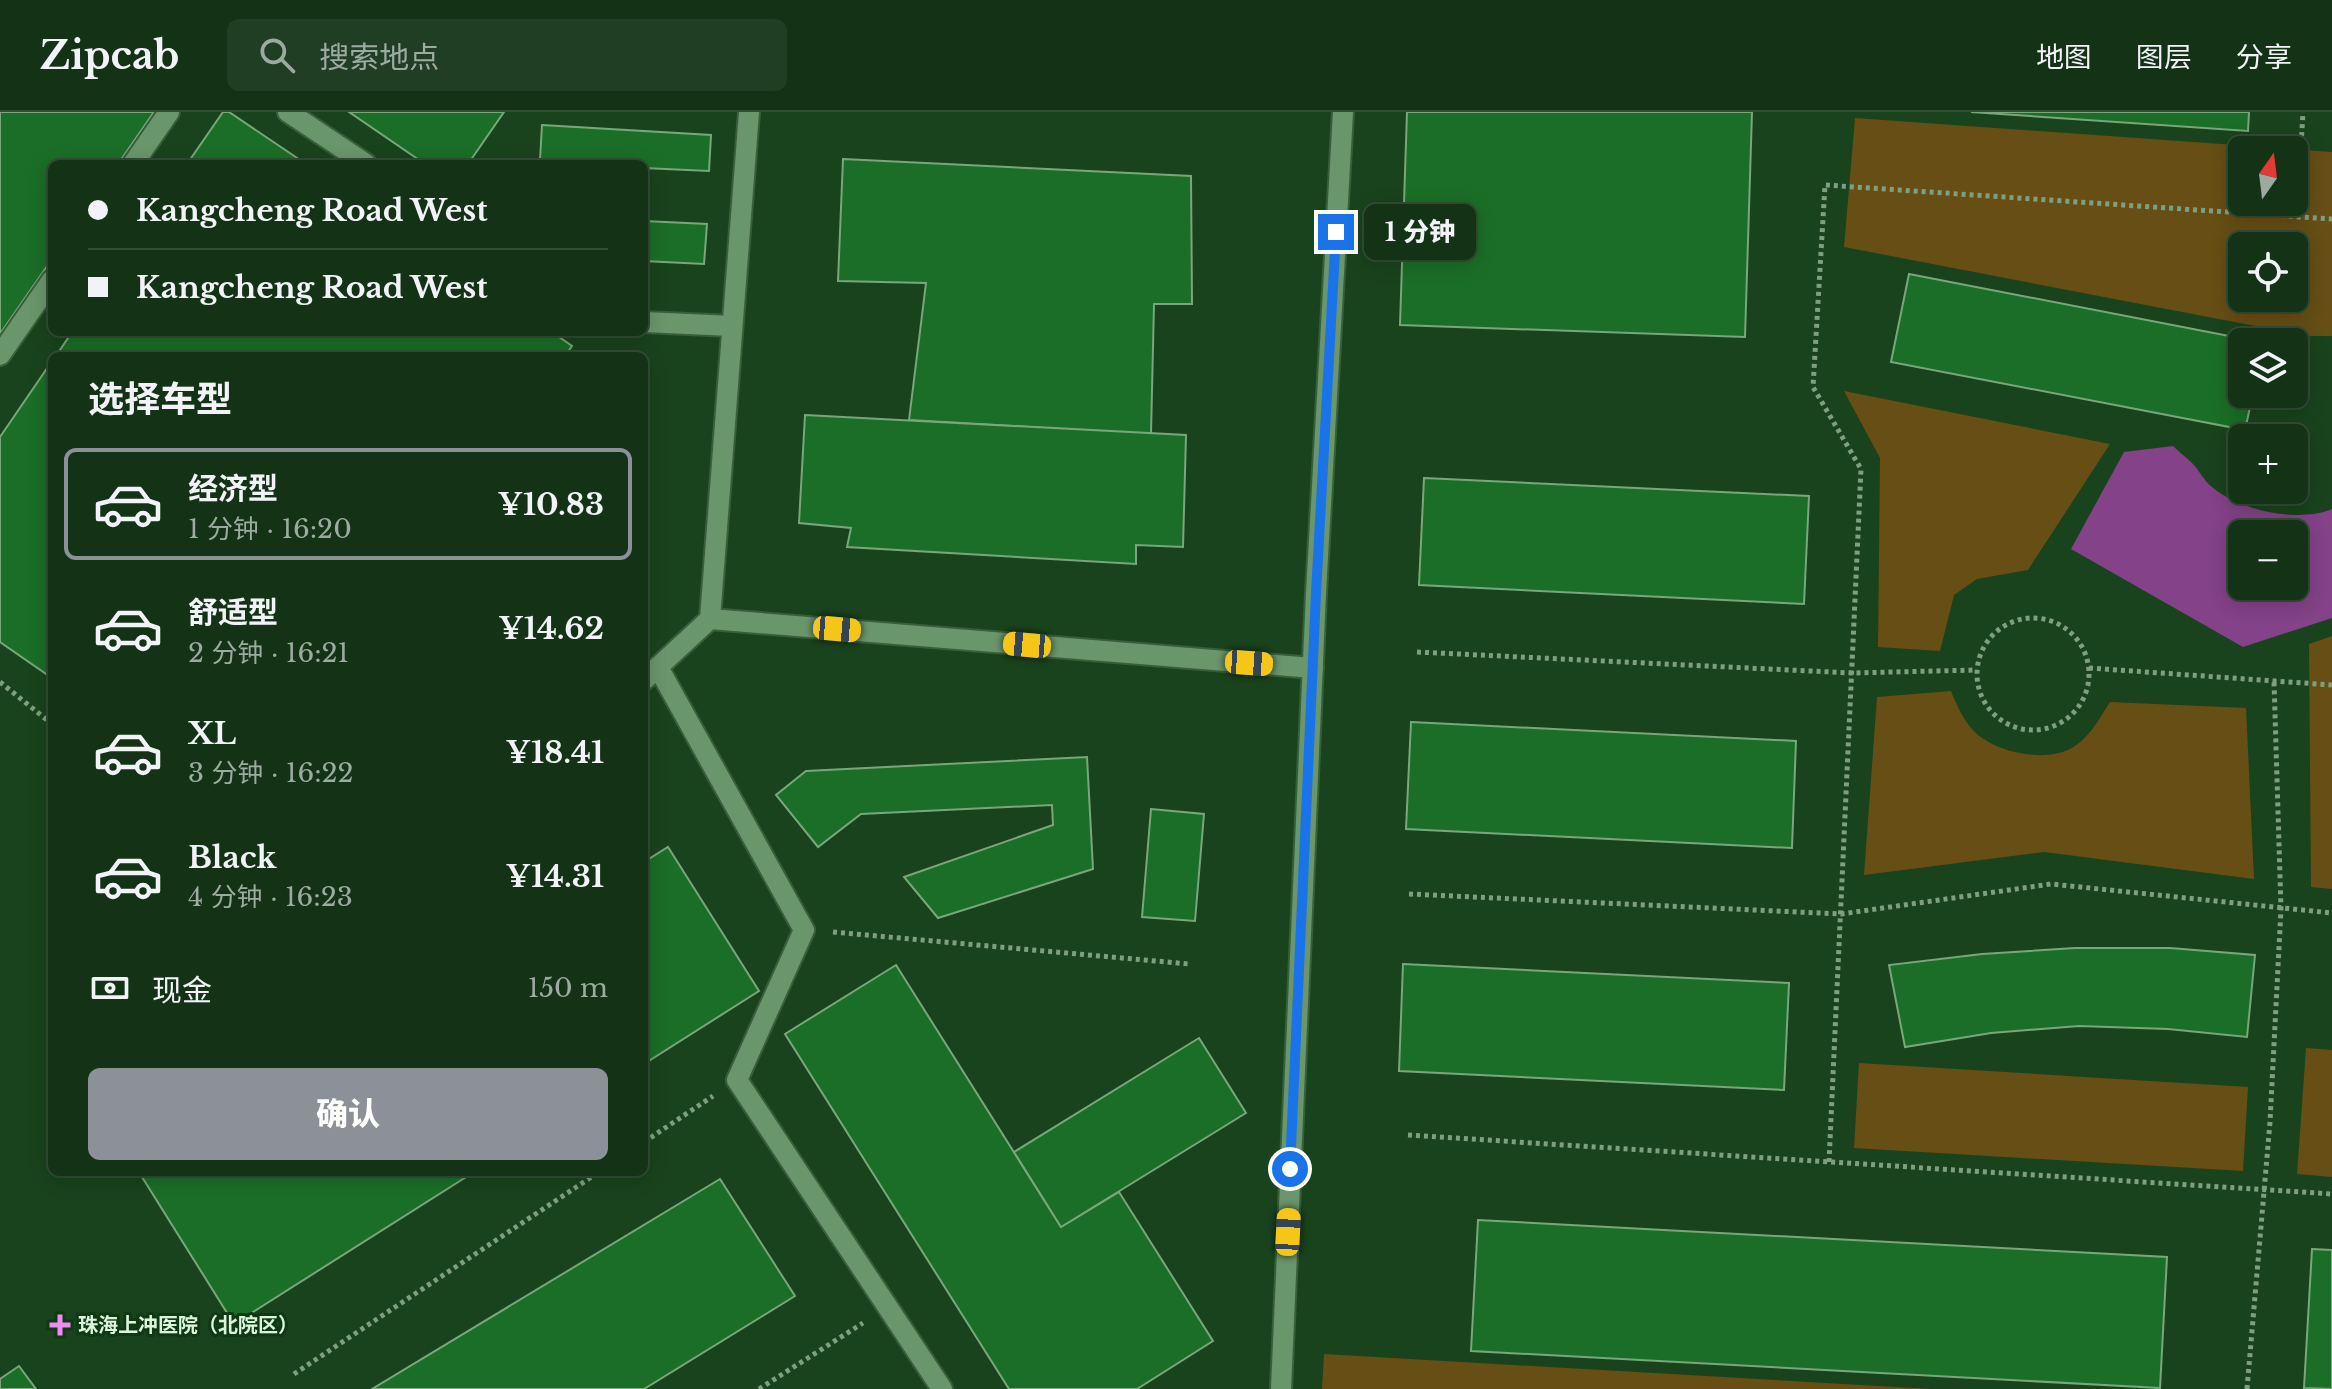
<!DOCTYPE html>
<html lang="zh">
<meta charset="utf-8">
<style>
:root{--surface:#133216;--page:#203e23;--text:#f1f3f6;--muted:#9daaa1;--line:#324d35;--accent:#8c9099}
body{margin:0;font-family:"Libre Baskerville","Noto Sans SC",serif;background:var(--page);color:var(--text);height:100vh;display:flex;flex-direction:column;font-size:30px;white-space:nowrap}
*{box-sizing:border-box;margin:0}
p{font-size:26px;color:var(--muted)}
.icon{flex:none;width:44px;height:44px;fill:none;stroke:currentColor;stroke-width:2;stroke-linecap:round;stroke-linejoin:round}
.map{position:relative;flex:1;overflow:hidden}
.details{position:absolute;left:48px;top:240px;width:600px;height:824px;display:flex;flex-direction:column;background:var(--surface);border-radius:12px;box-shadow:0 4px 20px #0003,0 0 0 2px var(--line)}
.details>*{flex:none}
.guide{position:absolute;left:48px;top:48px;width:600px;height:176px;border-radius:12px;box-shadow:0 4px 20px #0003,0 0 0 2px var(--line);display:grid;align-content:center;height:176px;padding:0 40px;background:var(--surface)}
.needle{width:52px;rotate:14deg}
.controls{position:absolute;left:2228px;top:24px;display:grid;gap:16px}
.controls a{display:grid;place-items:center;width:80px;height:80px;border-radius:12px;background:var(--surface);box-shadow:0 4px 20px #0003,0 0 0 2px var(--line);font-size:40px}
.end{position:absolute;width:36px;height:36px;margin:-18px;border:10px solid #1a73e8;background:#fff;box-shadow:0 0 0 4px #fff}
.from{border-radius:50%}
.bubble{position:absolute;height:56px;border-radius:12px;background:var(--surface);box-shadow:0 4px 20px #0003,0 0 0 2px var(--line);font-size:26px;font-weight:800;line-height:56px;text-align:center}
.car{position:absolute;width:24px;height:48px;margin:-24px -12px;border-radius:10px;box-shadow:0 0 6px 2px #0007;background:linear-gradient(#f5c518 24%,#345 0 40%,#f5c518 0 76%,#345 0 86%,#f5c518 0)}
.guide b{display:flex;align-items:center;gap:28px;height:76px;font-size:30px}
.guide b+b{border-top:2px solid var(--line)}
.guide i{width:20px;height:20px;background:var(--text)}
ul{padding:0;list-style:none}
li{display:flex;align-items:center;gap:24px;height:112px;margin:0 16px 12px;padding:0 24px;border:4px solid transparent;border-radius:12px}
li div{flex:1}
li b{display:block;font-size:30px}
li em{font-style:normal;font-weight:800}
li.on{border-color:var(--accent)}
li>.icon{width:72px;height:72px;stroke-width:1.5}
h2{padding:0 40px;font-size:36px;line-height:96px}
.pay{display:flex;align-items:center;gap:20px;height:88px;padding:0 40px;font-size:30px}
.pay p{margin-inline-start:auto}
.primary-button{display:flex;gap:16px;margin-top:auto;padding:16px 40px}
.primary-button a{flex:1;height:92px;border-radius:12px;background:var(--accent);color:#fff;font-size:32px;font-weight:800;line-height:92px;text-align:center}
header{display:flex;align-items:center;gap:48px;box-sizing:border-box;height:112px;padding:0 40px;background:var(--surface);border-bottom:2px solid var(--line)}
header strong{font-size:38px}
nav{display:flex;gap:44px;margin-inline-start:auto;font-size:28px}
.search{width:560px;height:72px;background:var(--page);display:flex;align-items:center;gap:20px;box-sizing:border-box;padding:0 28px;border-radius:12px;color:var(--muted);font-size:30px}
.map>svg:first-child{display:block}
</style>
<header>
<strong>Zipcab</strong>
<div class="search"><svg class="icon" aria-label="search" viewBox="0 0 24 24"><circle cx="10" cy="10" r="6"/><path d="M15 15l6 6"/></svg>搜索地点</div>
<nav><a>地图</a><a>图层</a><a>分享</a></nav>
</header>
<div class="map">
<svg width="2332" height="1277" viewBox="0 0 2332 1277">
<rect width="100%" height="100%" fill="#19431d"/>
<g fill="#664e15" fill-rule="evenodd">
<path d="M1855 6 2332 40V224H2307L1844 135ZM2242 38H2294V90H2242ZM2242 134H2294V186H2242Z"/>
<path d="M1844 279 2110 332 2028 458 1977 467 1954 483 1940 539 1878 535 1880 346Z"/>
<path d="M2332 524V777L2311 775 2309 532Z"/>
<path d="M1951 579C1956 592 1963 607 1972 617 1992 640 2043 651 2070 637 2089 627 2099 607 2110 590L2246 596 2254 767 2044 740 1864 763 1877 585Z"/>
<path d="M2306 936 2332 938V1065L2297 1062Z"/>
<path d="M1859 951 2248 975 2243 1059 1854 1036Z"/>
<path d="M1324 1242 1931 1277H1322Z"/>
</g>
<path fill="#844288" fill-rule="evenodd" d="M2173 334C2179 340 2186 345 2192 351 2199 358 2204 369 2212 375 2240 399 2299 411 2332 397V506L2243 535 2071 437 2124 340ZM2242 422H2294V474H2242Z"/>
<g fill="#1b6e27" stroke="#79a67a" stroke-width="2">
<path d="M0 0H154L118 52H52V147L0 222Z"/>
<path d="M223 0H229L306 52H187Z"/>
<path d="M349 0H504L468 52H425Z"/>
<path d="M1407 0H1752L1745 225 1400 213Z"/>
<path d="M1971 0H2249L2248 19Z"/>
<path d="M542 13 711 23 709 59 644 56V52H583L540 48Z"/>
<path d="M843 47 1191 64 1192 192H1154L1151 322 909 308 926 171 838 169Z"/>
<path d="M644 109 707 112 704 152 644 149Z"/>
<path d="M1909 162 2260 230H2242V282H2253L2245 318 1891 250Z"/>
<path d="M72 220H552L572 234 565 244H56Z"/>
<path d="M52 249V566L0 530V325Z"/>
<path d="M805 303 1186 323 1183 435 1136 433V452L847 435 851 416 799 411Z"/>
<path d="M1424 366 1809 384 1804 492 1419 473Z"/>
<path d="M1411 610 1796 629 1792 736 1406 717Z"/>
<path d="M1087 645 1093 757 938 806 904 765 1053 713 1052 693 861 702 818 735 776 683 806 659Z"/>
<path d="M1151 697 1204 702 1195 809 1142 805Z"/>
<path d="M668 735 759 879 644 952V750Z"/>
<path d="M2075 836H2170L2255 843 2247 925 2168 917 2079 914 1991 921 1905 935 1889 853 1982 842Z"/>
<path d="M1403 852 1789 871 1784 978 1399 959Z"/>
<path d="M896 853 1061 1115 1119 1080 1213 1229 1137 1277H1009L785 922Z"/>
<path d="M1199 926 1246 1001 1061 1115 1014 1040Z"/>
<path d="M149 1060H474L234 1212 142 1065Z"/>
<path d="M720 1067 795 1184 644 1277H372Z"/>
<path d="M1478 1108 2167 1145 2160 1276 1471 1239Z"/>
<path d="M2312 1137 2332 1138V1277L2304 1276Z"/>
<path d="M19 1254 36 1277H0V1267Z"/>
</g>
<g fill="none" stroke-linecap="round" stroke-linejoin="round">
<defs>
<g id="service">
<path d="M288 0 366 52"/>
<path d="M749 0 710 507 1313 556"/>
<path d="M133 52 169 0"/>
<path d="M644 210 732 214"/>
<path d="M0 243 52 168"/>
<path d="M658 555 804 818 737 968 942 1277"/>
<path d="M644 568 710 507"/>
</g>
<path id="minor" d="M1281 1277 1316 481 1343 0"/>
</defs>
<use href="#service" stroke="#395e3c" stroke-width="24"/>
<use href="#minor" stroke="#395e3c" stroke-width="24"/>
<g stroke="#7f9f80" stroke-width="5" stroke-dasharray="4 4" stroke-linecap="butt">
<path d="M2297 104 2303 0"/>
<circle cx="2033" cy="562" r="56"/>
<path d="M1417 540 1852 561 1976 558"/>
<path d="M2089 556 2332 573"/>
<path d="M0 570 52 612"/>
<path d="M1409 782 1841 802 2051 772 2332 801"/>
<path d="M833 820 1189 852"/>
<path d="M1408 1023 2332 1082"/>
<path d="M644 1030 713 984"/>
<path d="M1829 1050 1861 357 1813 275 1825 73 2332 107"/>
<path d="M294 1262 599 1060"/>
<path d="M759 1277 863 1211"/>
<path d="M2247 1277 2270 1010 2281 797 2274 569"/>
</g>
<use href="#service" stroke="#6a966b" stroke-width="20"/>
<use href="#minor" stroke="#6a966b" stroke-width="20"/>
</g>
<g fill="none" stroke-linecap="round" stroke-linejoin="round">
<path stroke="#1a73e8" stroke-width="10" d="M1290 1057 1316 481 1336 120"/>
</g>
<path fill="#f08bf6" stroke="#0e3913" stroke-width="3" d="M56 1201h8v8h8v8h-8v8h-8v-8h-8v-8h8z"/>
<g text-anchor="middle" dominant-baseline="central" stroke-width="6" stroke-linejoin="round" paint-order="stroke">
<g font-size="20" font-weight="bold" fill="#dcf4dc" stroke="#0e3913" text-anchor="start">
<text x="78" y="1213">珠海上冲医院（北院区）</text>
</g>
</g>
</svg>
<div class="controls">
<a><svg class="needle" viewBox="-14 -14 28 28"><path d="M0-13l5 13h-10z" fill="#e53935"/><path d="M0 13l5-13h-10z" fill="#9daaa1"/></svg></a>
<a><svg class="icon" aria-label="locate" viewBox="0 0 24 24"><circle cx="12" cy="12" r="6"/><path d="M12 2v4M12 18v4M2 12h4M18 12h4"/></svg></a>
<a><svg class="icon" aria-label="layers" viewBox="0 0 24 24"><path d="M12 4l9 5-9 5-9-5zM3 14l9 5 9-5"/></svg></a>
<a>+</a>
<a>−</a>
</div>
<i class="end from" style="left:1290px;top:1057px"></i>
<i class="end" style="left:1336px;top:120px"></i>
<div class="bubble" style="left:1364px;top:92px;width:112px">1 分钟</div>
<i class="car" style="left:837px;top:517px;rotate:95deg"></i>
<i class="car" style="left:1027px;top:533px;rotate:275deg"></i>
<i class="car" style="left:1249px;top:551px;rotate:94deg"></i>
<i class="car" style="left:1288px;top:1120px;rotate:3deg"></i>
<div class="guide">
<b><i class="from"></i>Kangcheng Road West</b>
<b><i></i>Kangcheng Road West</b>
</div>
<section class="details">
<h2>选择车型</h2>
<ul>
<li class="on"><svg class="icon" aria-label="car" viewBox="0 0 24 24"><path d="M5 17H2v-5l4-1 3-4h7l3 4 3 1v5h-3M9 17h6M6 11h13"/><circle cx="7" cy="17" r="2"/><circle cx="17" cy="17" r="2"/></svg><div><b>经济型</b><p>1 分钟 · 16:20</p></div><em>¥10.83</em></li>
<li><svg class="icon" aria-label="car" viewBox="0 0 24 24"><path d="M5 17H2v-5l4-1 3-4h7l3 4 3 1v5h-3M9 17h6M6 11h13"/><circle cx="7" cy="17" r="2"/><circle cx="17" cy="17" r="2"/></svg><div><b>舒适型</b><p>2 分钟 · 16:21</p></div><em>¥14.62</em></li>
<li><svg class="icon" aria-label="car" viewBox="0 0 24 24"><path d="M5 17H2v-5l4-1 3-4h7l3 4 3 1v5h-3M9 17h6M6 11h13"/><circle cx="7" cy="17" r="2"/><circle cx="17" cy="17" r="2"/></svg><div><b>XL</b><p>3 分钟 · 16:22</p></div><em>¥18.41</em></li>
<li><svg class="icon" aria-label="car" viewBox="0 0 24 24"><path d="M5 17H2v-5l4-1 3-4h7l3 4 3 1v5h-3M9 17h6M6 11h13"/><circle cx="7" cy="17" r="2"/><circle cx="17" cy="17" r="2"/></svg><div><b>Black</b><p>4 分钟 · 16:23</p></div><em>¥14.31</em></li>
</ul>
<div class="pay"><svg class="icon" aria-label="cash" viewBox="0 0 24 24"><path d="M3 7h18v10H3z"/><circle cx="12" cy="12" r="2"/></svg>现金<p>150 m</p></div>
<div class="primary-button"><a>确认</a></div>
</section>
</div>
